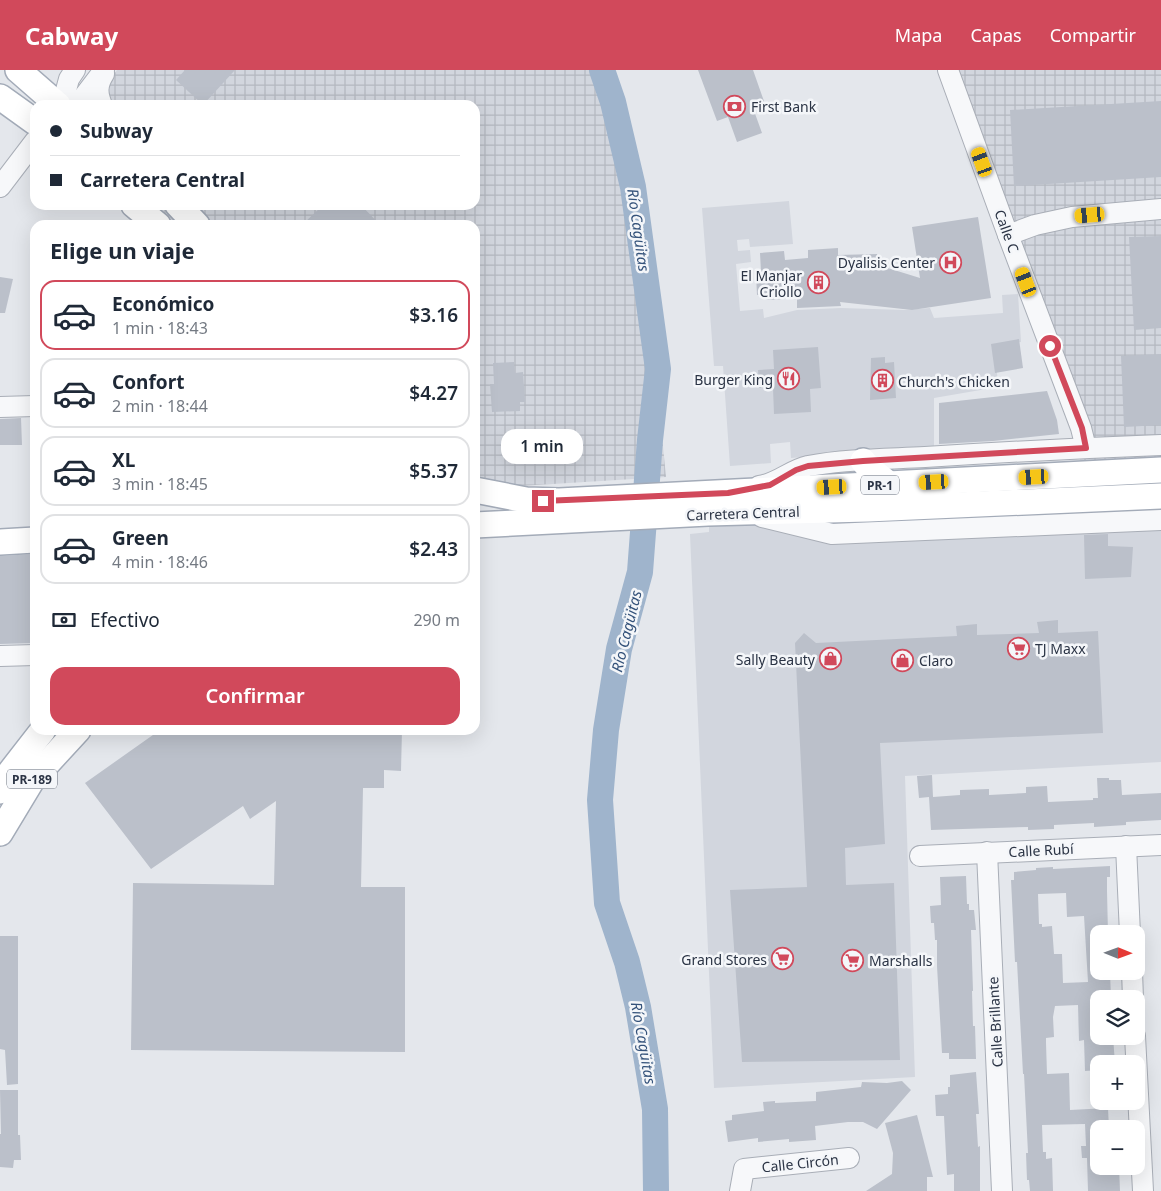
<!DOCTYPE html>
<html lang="es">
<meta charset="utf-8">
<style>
:root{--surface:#fff;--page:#f2f2f3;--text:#1f2937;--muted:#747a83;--line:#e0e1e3;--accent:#d1495b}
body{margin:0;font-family:"Noto Sans",sans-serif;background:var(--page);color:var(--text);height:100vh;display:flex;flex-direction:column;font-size:19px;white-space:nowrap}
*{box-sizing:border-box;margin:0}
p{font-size:16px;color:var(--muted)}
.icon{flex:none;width:28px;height:28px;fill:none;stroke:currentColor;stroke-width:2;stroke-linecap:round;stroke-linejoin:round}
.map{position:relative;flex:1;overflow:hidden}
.drawer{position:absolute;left:30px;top:150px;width:450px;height:515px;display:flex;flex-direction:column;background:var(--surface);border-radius:15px;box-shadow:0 5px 20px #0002}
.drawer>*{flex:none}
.banner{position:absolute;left:30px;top:30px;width:450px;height:110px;border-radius:15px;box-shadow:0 5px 20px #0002;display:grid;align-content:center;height:110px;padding:0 20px;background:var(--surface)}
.needle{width:32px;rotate:91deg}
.controls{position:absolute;left:1090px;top:855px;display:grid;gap:10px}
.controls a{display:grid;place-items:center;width:55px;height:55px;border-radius:10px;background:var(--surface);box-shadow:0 5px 20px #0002;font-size:25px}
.end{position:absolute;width:22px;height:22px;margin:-11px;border:6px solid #d1495b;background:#fff;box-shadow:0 0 0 2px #fff}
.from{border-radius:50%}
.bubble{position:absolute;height:35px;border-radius:15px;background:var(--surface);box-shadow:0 5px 20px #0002;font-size:16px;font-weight:600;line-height:35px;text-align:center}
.car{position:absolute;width:15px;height:30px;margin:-15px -8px;border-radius:6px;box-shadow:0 0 4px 1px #0007;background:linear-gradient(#f5c518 24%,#345 0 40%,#f5c518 0 76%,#345 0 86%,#f5c518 0)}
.banner b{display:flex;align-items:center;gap:18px;height:48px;font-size:19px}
.banner b+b{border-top:1px solid var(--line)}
.banner i{width:12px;height:12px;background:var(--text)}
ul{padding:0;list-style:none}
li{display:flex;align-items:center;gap:15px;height:70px;margin:0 10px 8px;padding:0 10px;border:2px solid var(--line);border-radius:15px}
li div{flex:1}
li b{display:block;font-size:19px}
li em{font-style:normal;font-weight:600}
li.active{border-color:var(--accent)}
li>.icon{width:45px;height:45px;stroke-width:1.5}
h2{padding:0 20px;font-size:22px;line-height:60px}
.pay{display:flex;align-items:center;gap:12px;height:55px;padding:0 20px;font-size:19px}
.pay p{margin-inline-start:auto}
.action{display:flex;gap:10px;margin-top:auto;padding:10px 20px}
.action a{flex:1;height:58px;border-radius:15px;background:var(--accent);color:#fff;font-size:20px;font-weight:600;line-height:58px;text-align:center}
header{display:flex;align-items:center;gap:30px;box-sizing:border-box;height:70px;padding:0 25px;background:var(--accent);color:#fff}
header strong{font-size:24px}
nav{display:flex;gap:28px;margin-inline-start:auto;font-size:18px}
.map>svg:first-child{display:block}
</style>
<header>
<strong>Cabway</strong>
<nav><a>Mapa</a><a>Capas</a><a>Compartir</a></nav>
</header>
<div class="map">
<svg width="1161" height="1121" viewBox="0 0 1161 1121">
<defs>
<pattern id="industrial-grid" width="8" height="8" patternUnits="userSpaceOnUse" patternTransform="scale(1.25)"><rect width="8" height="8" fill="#d2d6de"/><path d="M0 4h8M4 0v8" fill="none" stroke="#b4b8c0"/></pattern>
</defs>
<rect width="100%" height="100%" fill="#e4e7ec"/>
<g fill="#d2d6de">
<path d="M789 131 793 174 750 177 749 169 737 170 738 181 750 180 751 192 736 194 740 241 763 239 764 248 797 240 841 238 905 240 930 238 934 248 1003 243 1002 225 1018 224 1021 272 995 274 998 317 934 328V378L791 388 790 372 770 374 771 393 730 396 723 296H714L702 138Z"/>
<path d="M1161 434V692L905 706 915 1007 714 1018 690 464 709 462V455Z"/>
</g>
<g fill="url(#industrial-grid)">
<path d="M117 0H594L636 100 666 407 520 416 475 408V155H175L162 141 159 135H475V35H108L101 23Z"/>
<path d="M945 0H1161V413L1074 417 1083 376Z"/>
</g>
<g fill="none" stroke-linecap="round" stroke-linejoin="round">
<path stroke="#9fb4cc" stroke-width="26" d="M602 0 613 32 633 117 658 299 650 370 640 502 619 579 606 660 600 730 607 833 627 892 638 937 655 1039 656 1121"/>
</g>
<g fill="#bbc0ca" fill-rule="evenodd">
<path d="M185 0H235L203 35 176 10Z"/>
<path d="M698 0H753L765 34 753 38 762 63 737 72 728 47 717 51Z"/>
<path d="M1161 31V107L1014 116 1010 40Z"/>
<path d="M323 135H361L380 155H302Z"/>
<path d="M978 147 991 228 912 240 840 232 841 236 797 238V228L770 230 762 228V224L757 225 756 203 761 202 760 183 784 181 785 190 808 188V180L838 178V185L877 184 878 195 920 208 912 157Z"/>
<path d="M1161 166V258L1134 260 1129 167Z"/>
<path d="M0 207 13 209 5 243H0Z"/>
<path d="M1019 269 1023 298 995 303 991 274Z"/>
<path d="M818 277 821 318 810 319 811 342 774 344 773 318H759L758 300 774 299 773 280Z"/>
<path d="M1161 284V355L1124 357 1121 286Z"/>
<path d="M885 287V293L894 292 896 328 870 330 871 288Z"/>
<path d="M514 292 515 303 523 302 525 332H520V341L492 342 490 314H494L493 293Z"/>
<path d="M1047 321 1057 350 1059 364 993 371 939 374V333Z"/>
<path d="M21 348 22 375H0V349Z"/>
<path d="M1108 464V476L1133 477 1131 507 1085 509 1084 465Z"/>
<path d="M35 484V573L0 574V486Z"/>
<path d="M1058 550V563L1098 561 1103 663 880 673 885 774 845 778 846 815 894 813 900 990 742 992 730 820 807 817 795 573 804 563 816 573 957 566 956 556 977 554V565L1039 563 1037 552Z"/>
<path d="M160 660H402L401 701 384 700V718H363L361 817H405V982L131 980 133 813 274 815 276 731 250 749 243 736 151 799 85 713Z"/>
<path d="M932 705 933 727 960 725V720L989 719V725L1026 723V717L1047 716 1048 732 1093 730V728H1098L1097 708H1109V710H1121L1122 725 1161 723V750L1126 752V755L1094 757V753L1054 755V759L1028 760V757L931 760 929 727 919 728 917 706Z"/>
<path d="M1110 796V807H1107V821L1108 864H1099V901H1110L1111 929H1099V966H1113L1115 994H1099V1000L1085 1001 1084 970 1079 971 1078 935 1055 936 1053 947 1054 967 1046 968V973L1047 1004 1069 1003 1070 1040 1108 1038 1109 1059H1099V1096H1119L1120 1121H1088L1087 1088H1082L1081 1076H1086L1085 1054 1042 1055 1043 1082H1046V1089L1052 1088 1053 1121H1030L1029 1110H1027L1026 1083H1028L1024 1004H1023L1017 892H1015L1011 810H1014V802L1036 800V798L1053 797V799ZM1066 823 1067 847 1084 846 1088 912 1063 913 1062 884H1054L1052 856 1042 857V854H1039L1038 824Z"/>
<path d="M966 806 967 834H969V840H974L976 860H971L973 921H972L973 956H975L976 989H949V983H942L937 896V870H935L934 853H931L930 836 941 835 940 807Z"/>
<path d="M0 866H18V1014L7 1015 5 980 0 979Z"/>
<path d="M976 1002 979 1044H976L978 1077 980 1076V1121H954V1104L947 1105 944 1046H936L935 1025 948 1024V1017H950V1005Z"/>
<path d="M902 1011 911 1020 877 1059 863 1052H848L815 1056 816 1070 789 1072V1069L758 1072V1068L728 1072 725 1051 732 1050V1045L764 1041 763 1032 775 1031V1033L816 1031V1022L861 1017 862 1012 887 1013Z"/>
<path d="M0 1020H18V1065H20L21 1090H14L13 1098 0 1097V1064H1Z"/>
<path d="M917 1045 933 1107H927V1121H866L892 1104 893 1083 885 1053Z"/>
</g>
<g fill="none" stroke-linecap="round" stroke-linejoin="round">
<defs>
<g id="minor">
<path d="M948 0 1008 165 1081 358 1086 378"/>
<path d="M62 35 69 9 75 0"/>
<path d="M68 35 81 30 104 0"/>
<path d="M102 35C97 23 97 15 104 4"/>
<path d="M0 117 35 71"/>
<path d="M1008 165 1035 155 1072 147 1161 139"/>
<path d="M0 337 35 336"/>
<path d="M759 416C777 414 790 400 808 396 846 389 887 389 925 387 1004 382 1082 378 1161 375"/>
<path d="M762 447 832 464 1161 450"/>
<path d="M0 586 35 585"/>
<path d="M1126 776 1130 864"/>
<path d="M987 782 1002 1121"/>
<path d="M920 786 1161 775"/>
<path d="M1132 901 1133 929"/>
<path d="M1135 966 1143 1121"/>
<path d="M740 1121 744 1099 849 1088"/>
</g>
<g id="major">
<path d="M18 0 58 35"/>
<path d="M0 27 35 52"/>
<path d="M134 135 158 155"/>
<path d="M178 135 197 155"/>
<path d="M863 391 869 398 889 414"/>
<path d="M475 420 526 430 559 431 1161 400"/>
<path d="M475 455 708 443 868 439 1161 426"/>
<path d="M0 472 35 470"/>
<path d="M0 721 8 705 43 660"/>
<path d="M0 763 32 710 78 660"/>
</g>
</defs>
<use href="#minor" stroke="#a9aeb7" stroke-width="22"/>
<use href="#major" stroke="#a3abb8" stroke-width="28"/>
<use href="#minor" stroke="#f7f8fa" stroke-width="20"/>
<use href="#major" stroke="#fff" stroke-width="25"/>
</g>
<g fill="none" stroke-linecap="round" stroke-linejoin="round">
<path stroke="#d1495b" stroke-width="6" d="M543 431 728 423 770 415 796 400 808 396 863 391 1086 378 1082 358 1050 276"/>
</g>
<defs>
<symbol id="bank-ring" viewBox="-11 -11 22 22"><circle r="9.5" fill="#f4f6f9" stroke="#d1495b" stroke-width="1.5"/><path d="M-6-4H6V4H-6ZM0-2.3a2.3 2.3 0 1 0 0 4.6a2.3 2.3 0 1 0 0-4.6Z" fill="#d1495b"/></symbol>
<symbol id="hospital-ring" viewBox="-11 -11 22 22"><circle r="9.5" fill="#f4f6f9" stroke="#d1495b" stroke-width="1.5"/><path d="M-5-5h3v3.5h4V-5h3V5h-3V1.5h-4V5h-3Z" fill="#d1495b"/></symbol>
<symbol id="building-ring" viewBox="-11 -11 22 22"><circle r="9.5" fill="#f4f6f9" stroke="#d1495b" stroke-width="1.5"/><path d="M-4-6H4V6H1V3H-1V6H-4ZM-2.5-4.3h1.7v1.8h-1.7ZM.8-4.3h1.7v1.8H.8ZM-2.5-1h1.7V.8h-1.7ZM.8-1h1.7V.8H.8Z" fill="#d1495b"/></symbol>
<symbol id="restaurant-ring" viewBox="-11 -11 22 22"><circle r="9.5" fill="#f4f6f9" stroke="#d1495b" stroke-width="1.5"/><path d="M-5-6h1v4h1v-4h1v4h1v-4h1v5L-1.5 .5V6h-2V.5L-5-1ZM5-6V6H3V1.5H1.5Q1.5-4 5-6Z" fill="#d1495b"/></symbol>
<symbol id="supermarket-ring" viewBox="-11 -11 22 22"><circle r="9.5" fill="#f4f6f9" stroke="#d1495b" stroke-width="1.5"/><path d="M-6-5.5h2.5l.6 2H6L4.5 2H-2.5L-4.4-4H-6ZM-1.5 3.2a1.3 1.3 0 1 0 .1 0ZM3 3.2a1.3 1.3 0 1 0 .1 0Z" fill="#d1495b"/></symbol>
<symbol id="shop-ring" viewBox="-11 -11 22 22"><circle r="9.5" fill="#f4f6f9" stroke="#d1495b" stroke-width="1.5"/><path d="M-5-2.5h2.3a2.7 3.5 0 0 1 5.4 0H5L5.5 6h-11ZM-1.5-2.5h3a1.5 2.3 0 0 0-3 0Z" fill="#d1495b"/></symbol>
</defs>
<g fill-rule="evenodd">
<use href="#bank-ring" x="722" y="24" width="25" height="25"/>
<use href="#hospital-ring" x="938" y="180" width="25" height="25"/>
<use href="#building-ring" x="806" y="200" width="25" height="25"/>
<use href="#restaurant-ring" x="776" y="296" width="25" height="25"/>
<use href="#building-ring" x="870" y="298" width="25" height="25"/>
<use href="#supermarket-ring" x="1006" y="566" width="25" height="25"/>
<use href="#shop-ring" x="818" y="576" width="25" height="25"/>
<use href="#shop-ring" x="890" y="578" width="25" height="25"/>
<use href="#supermarket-ring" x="770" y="876" width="25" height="25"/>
<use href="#supermarket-ring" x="840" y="878" width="25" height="25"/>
</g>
<g text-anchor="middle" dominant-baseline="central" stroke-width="5" stroke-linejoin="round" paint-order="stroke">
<g fill="#f4f6f9" stroke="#676e7b" stroke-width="1">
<rect x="861" y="405.5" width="38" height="19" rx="4"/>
<rect x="7" y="699.5" width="50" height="19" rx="4"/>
</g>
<g font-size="12" font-weight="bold" fill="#2b3445">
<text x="880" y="415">PR-1</text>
<text x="32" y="709">PR-189</text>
</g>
<g font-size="14" fill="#2b3445" stroke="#f4f6f9" text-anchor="start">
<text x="751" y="36">First Bank</text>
<text x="935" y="192" text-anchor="end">Dyalisis Center</text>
<text x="802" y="205" text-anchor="end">El Manjar<tspan x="802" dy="16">Criollo</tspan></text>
<text x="773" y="309" text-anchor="end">Burger King</text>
<text x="898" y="311">Church's Chicken</text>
<text x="1035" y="578">TJ Maxx</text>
<text x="815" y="589" text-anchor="end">Sally Beauty</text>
<text x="919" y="590">Claro</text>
<text x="767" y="889" text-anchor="end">Grand Stores</text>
<text x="869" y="890">Marshalls</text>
</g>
<g font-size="14" fill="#2b3445" stroke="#f4f6f9">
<text transform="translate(1007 161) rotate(70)">Calle C</text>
<text transform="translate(743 443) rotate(-2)">Carretera Central</text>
<text transform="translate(1041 780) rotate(-3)">Calle Rubí</text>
<text transform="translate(995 952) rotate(-93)">Calle Brillante</text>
<text transform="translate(800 1093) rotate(-6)">Calle Circón</text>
</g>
<g font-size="15" font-style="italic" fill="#34527a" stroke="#f4f6f9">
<text transform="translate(639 160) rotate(82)">Río Cagüitas</text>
<text transform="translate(626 561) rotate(-76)">Río Cagüitas</text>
<text transform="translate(644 973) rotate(80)">Río Cagüitas</text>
</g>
</g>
</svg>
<div class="controls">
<a><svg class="needle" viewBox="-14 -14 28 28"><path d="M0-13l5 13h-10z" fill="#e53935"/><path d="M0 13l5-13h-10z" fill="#747a83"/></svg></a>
<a><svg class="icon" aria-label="layers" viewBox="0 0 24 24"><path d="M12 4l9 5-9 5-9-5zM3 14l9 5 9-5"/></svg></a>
<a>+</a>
<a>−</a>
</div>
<i class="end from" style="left:1050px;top:276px"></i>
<i class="end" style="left:543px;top:431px"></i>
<div class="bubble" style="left:501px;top:359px;width:82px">1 min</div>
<i class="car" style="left:982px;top:92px;rotate:340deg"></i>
<i class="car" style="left:1090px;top:145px;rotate:265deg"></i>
<i class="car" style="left:1026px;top:212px;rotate:339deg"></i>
<i class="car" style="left:1034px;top:407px;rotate:267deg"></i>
<i class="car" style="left:934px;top:412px;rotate:267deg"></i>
<i class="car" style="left:832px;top:417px;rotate:267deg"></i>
<div class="banner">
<b><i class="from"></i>Subway</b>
<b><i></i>Carretera Central</b>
</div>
<section class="drawer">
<h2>Elige un viaje</h2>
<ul>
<li class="active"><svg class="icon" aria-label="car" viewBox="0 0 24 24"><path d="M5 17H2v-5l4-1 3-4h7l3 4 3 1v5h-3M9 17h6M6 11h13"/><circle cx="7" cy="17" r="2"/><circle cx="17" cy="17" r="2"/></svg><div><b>Económico</b><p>1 min · 18:43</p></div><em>$3.16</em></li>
<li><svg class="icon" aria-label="car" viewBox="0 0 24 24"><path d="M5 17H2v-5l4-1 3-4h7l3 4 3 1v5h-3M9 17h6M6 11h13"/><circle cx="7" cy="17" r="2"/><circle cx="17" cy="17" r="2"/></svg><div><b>Confort</b><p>2 min · 18:44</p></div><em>$4.27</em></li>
<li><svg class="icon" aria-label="car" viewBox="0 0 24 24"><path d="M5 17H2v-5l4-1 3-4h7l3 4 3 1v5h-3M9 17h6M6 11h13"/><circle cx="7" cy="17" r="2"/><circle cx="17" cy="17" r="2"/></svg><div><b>XL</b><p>3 min · 18:45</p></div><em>$5.37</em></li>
<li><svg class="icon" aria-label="car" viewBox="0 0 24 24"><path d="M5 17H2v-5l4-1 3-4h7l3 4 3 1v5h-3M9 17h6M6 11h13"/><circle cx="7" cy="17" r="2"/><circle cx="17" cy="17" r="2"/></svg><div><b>Green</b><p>4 min · 18:46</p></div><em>$2.43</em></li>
</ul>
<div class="pay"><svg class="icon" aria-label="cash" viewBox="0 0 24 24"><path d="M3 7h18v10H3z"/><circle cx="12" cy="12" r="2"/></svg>Efectivo<p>290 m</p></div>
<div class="action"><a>Confirmar</a></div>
</section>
</div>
